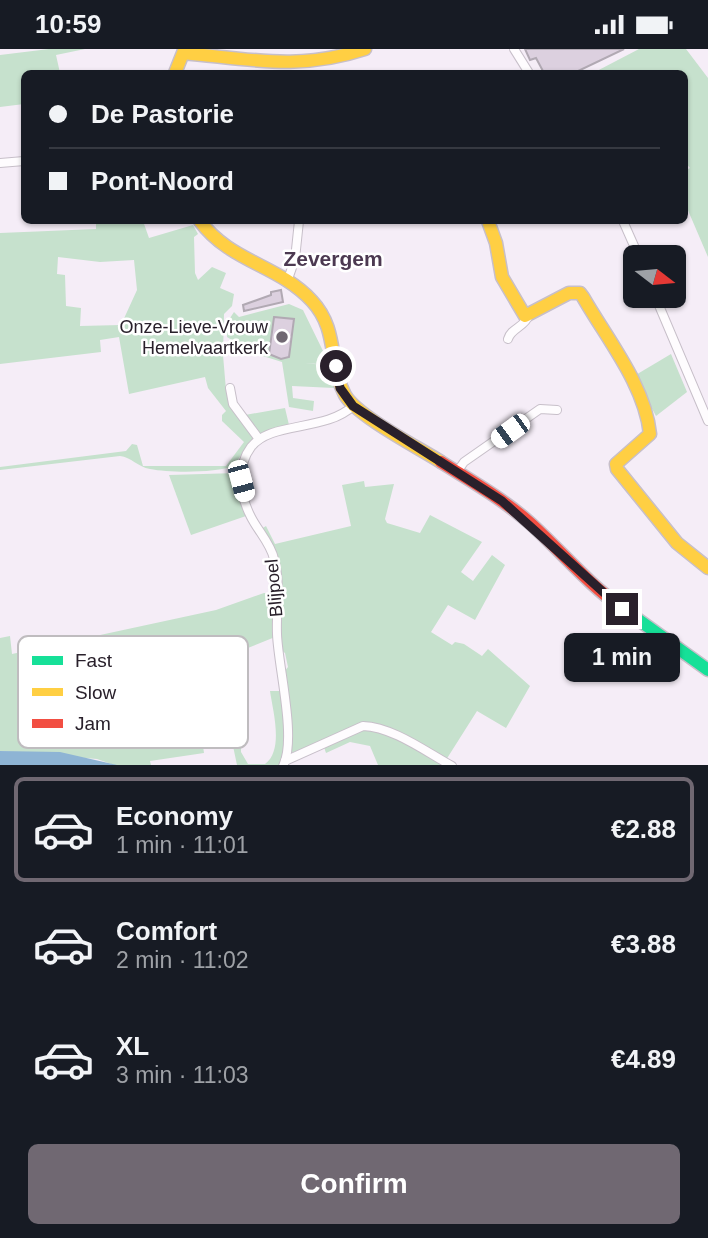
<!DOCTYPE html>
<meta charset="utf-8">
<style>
:root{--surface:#171b24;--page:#242831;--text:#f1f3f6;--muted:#9ea1a6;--line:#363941;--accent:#706872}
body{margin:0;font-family:Arial,sans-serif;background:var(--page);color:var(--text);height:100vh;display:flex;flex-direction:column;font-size:26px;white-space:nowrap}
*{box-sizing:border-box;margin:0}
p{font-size:23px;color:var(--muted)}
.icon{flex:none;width:38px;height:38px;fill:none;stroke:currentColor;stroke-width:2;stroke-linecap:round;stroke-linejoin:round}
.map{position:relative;height:716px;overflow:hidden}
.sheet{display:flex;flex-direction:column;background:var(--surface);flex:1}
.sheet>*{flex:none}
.banner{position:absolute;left:21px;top:21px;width:667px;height:154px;border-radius:10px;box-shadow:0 2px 5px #0004;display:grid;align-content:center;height:154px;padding:0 28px;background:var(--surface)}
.needle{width:46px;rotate:106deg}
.tools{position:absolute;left:623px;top:196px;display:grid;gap:14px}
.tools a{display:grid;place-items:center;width:63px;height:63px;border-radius:10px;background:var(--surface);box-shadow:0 2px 5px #0004;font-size:35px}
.end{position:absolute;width:32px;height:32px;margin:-16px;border:9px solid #29202b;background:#fff;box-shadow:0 0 0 4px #fff}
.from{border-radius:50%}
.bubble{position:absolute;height:49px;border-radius:10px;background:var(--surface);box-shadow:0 2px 5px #0004;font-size:23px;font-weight:800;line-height:49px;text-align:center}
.car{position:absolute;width:21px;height:42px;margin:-21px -10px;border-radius:9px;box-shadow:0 0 5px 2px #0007;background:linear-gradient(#fff 24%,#345 0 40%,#fff 0 76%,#345 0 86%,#fff 0)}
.banner b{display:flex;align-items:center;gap:24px;height:66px;font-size:26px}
.banner b+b{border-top:2px solid var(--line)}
.banner i{width:18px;height:18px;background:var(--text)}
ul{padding:12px 0 0;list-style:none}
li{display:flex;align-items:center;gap:21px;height:105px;margin:0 14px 10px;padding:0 14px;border:4px solid transparent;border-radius:10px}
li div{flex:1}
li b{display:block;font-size:26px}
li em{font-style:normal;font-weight:800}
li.current{border-color:var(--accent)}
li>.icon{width:63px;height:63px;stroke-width:1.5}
.button{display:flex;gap:14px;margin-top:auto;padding:14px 28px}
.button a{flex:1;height:80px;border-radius:10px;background:var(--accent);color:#fff;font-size:28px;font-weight:800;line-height:80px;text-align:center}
.status{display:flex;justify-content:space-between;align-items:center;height:49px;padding:0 35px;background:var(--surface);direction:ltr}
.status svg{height:19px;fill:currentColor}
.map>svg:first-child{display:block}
</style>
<div class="status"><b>10:59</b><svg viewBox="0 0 49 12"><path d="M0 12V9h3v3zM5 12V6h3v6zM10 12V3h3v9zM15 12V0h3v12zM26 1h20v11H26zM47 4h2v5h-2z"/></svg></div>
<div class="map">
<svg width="708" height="717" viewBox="0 0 708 717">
<rect width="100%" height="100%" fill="#f5edf7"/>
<g fill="#c6e1cd" fill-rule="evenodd">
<path d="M49 0H85L56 6 60 24H24V55L0 58V6Z"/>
<path d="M639 0H686L708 29V208L684 152V122L690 119 684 112V24H593Z"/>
<path d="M96 172H143L149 189 193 176 198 185 194 188 195 224 198 231 212 218 226 224 220 239 234 245 232 257 224 265 223 306 226 341H234L238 357 245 366 285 359 289 376 270 380 250 392 234 417C216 424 170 424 150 420 138 418 131 408 120 407L0 421V418L126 402 132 395 137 396 143 417H226L244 393 222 372V366L226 362 208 339 205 328 129 345 119 288 100 291 101 303 0 315V184L96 180ZM58 208 100 213 134 211 137 241 121 276 80 277 81 259 66 257 65 226 57 225Z"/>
<path d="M289 255 303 261 324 304 330 306 331 316 305 314 332 317 334 339 292 337 293 349 314 352 313 362 289 358 282 313 253 304 227 288 228 272 234 263 239 268Z"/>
<path d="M671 305 687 343 656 367 634 327Z"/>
<path d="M237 424 246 467 191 486 169 426Z"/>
<path d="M364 432 365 438 394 435 385 470 387 474 420 484 430 466 482 493 461 523 473 532 492 506 505 516 475 571 448 556 431 583 452 596 455 593 464 595 482 607 488 600 530 637 506 679 477 662 446 711 375 676 291 704 284 623 288 618 285 604 281 601 279 528 261 480 266 477 275 495 351 477 342 436Z"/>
<path d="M264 544H273L275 588 223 609 231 670 241 682V703L248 715H265C284 701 273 663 270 642H280C283 666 289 693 279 717L237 716 222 645 196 650 204 704 150 712 151 716 117 717 97 710 0 702V589L10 587 12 605 216 561Z"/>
<path d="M360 680 377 681 448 716H378L370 697 350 693 326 704 324 698Z"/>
</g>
<path fill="#8eb4d4" d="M0 702 60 703 117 716H0Z"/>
<g fill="#dcd0df" stroke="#b1a9b3" stroke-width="2">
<path d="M525 0H624L574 24H544L536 9 530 11Z"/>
<path d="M281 241 283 253 244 262 243 256 271 246V243Z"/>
<path d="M274 268 294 270 289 308 281 310 269 305Z"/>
</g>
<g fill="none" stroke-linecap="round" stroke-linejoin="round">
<defs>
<g id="street">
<path d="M514 0 529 24"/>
<path d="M0 114 24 112"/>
<path d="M623 172 639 208"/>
<path d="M288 230 295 210 299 172"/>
<path d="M655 247 708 372"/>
<path d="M508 290C511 279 525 278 529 266"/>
<path d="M230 339 233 355 259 390"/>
<path d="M457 423 464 413 540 360 557 361"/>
<path d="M285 712 363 677C393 678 426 703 452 717"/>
<path d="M283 717C297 690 278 617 277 585 276 561 281 533 274 510 271 495 258 482 251 468 240 447 236 418 251 398 271 372 325 383 353 357"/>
</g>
<path id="fast" d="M622 559 708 621"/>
<g id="slow">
<path d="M175 24 183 4C250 10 299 22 365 0"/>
<path d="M200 172C230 213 279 216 312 252 339 281 328 315 345 346 357 367 419 399 441 413"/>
<path d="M488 172 496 194 502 228 525 267 569 244H580L583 248C607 290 645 336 650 385L616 415 617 420 677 494 708 519"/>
</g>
<path id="jam" d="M441 413C471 432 503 450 530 474 561 502 588 535 622 559"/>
</defs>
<use href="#street" stroke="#c7bfc9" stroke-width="10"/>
<use href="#fast" stroke="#c7bfc9" stroke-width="15"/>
<use href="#slow" stroke="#c7bfc9" stroke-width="15"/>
<use href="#jam" stroke="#c7bfc9" stroke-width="15"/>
<use href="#street" stroke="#fefcfe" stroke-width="8"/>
<use href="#fast" stroke="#16e098" stroke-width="12"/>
<use href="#slow" stroke="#ffcf43" stroke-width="12"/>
<use href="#jam" stroke="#f24e42" stroke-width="12"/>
</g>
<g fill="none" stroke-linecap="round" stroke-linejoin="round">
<path stroke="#29202b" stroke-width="9" d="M336 317 340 339 353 357 502 452 622 560"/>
</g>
<circle fill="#706872" stroke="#fff" stroke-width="2.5" cx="282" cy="288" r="7"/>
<g text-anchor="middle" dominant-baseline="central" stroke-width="5" stroke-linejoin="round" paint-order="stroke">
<g font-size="18" fill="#29202b" stroke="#fff" text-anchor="end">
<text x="268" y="278">Onze-Lieve-Vrouw<tspan x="268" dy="21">Hemelvaartkerk</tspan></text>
</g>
<g font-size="18" fill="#29202b" stroke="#fff">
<text transform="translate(274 539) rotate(-95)">Blijpoel</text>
</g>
<g font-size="21" font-weight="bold" fill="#4c3951" stroke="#fff">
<text x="333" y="209">Zevergem</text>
</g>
</g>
<rect x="18" y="587" width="230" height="112" rx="10" fill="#fff" stroke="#bfbcbf" stroke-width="2"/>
<rect x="32" y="607" width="31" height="9" fill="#16e098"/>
<rect x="32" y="639" width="31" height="8" fill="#ffcf43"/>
<rect x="32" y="670" width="31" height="9" fill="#f24e42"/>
<g font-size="19" fill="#29202b">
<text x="75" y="618">Fast</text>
<text x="75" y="650">Slow</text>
<text x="75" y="681">Jam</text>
</g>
</svg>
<div class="tools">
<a><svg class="needle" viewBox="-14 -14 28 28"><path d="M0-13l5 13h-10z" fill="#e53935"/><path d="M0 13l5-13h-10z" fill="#9ea1a6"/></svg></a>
</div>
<i class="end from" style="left:336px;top:317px"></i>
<i class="end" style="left:622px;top:560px"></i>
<div class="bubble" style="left:564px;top:584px;width:116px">1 min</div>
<i class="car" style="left:510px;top:382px;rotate:234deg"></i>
<i class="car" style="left:241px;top:432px;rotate:165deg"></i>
<div class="banner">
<b><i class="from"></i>De Pastorie</b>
<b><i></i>Pont-Noord</b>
</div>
</div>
<section class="sheet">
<ul>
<li class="current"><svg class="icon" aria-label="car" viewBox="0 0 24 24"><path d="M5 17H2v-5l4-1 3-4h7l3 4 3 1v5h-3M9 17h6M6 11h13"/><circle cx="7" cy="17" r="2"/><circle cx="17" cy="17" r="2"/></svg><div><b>Economy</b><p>1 min · 11:01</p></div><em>€2.88</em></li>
<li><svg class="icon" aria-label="car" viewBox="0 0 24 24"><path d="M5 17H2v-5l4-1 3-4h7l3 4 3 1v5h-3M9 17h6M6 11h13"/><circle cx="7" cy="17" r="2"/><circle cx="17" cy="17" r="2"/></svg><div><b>Comfort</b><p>2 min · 11:02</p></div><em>€3.88</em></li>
<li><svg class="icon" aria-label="car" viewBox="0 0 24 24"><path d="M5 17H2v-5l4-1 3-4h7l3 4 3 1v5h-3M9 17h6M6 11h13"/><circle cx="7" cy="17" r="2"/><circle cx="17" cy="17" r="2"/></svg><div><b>XL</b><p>3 min · 11:03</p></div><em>€4.89</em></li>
</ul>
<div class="button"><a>Confirm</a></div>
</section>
